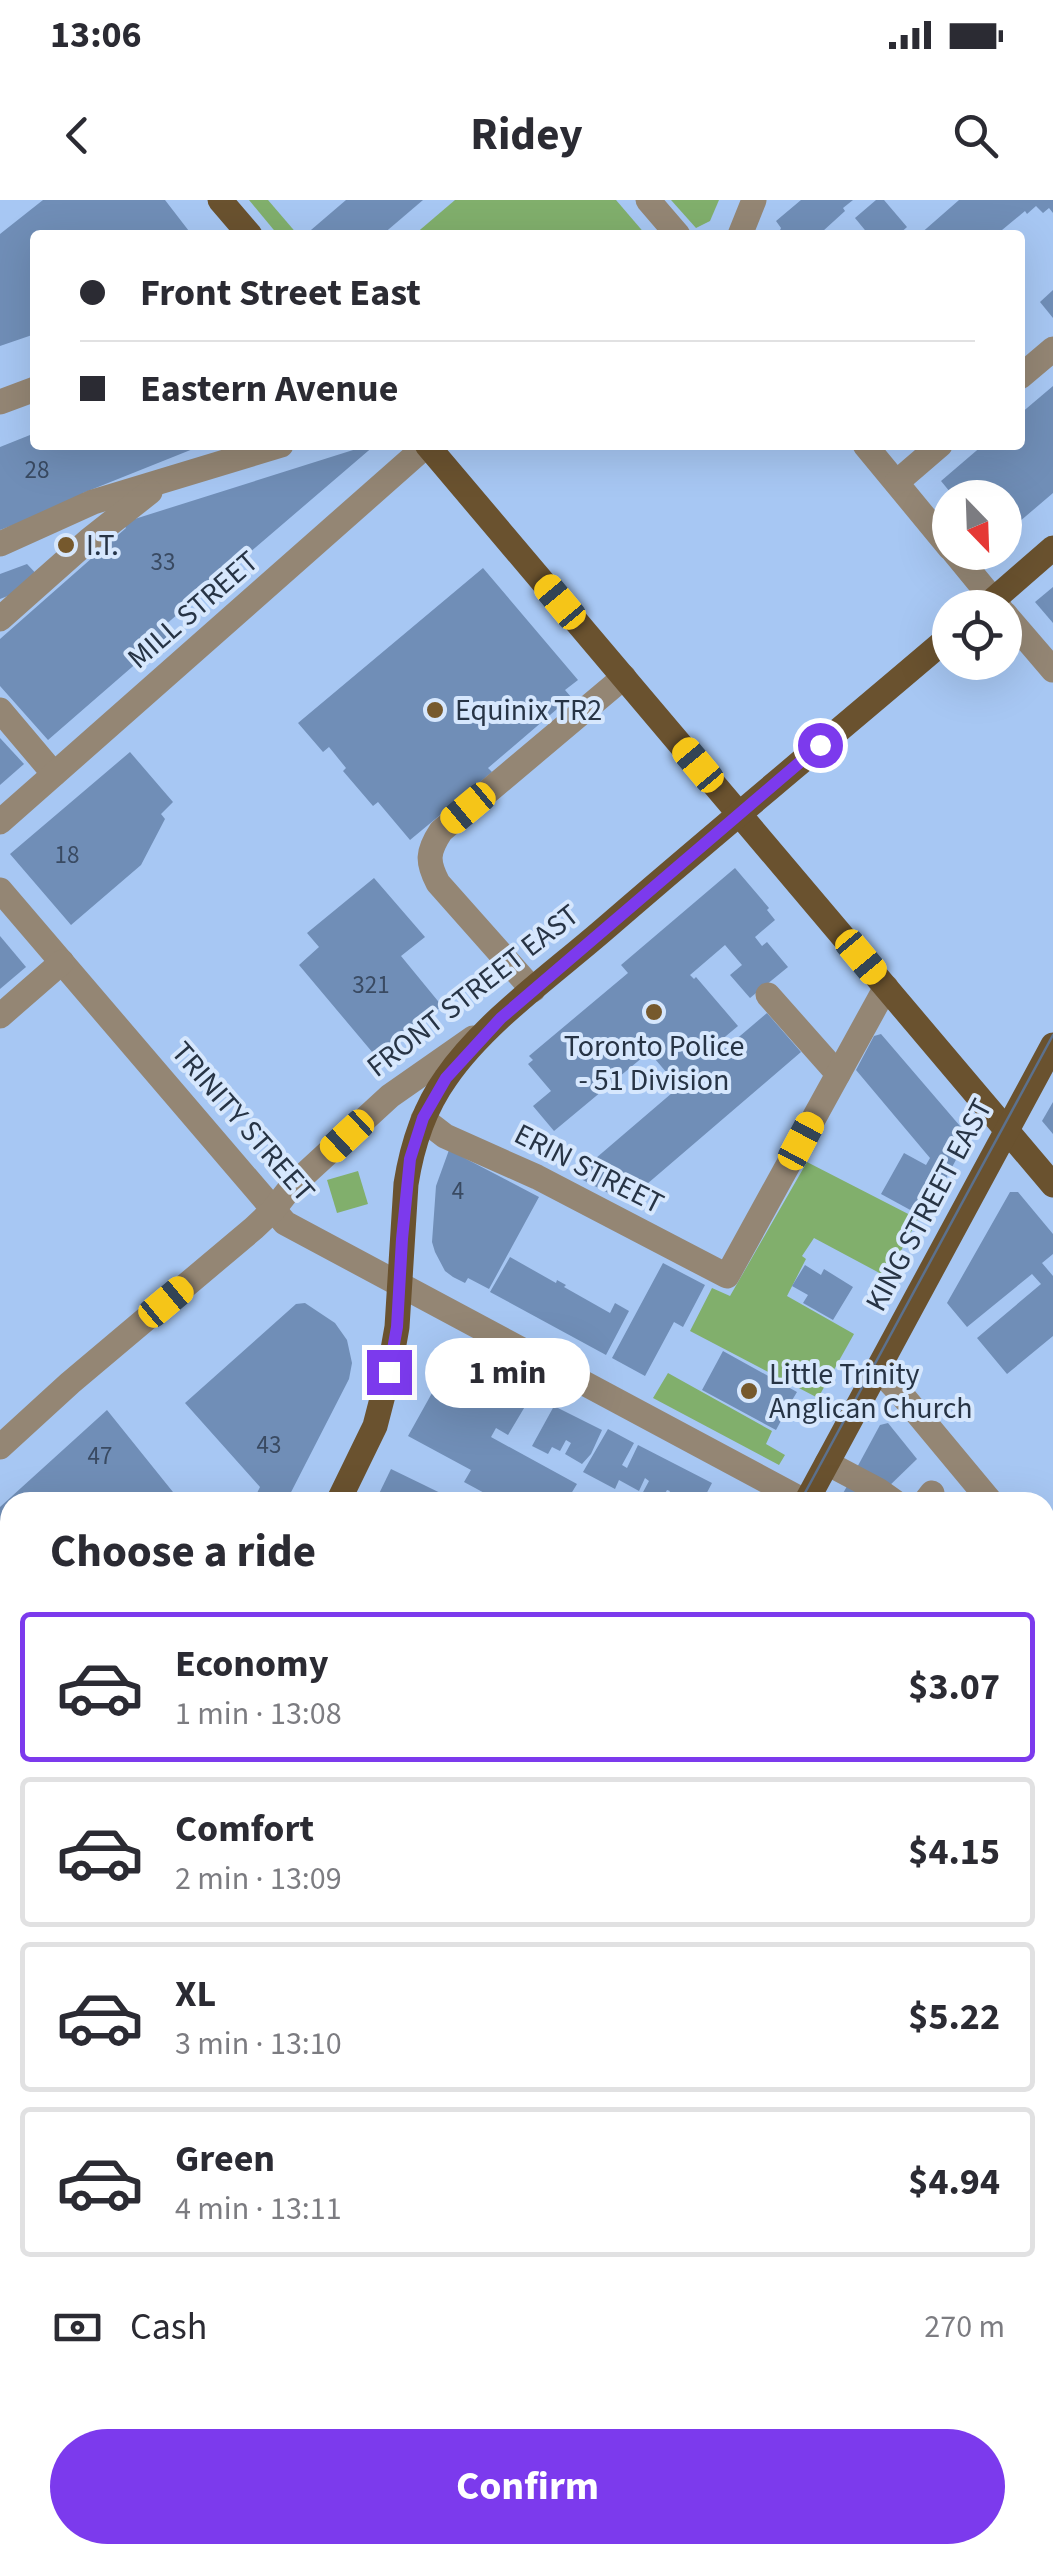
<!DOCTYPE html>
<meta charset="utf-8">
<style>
:root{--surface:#fff;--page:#f7f7f7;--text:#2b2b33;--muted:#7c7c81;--line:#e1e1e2;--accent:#7c3aed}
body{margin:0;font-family:"Source Sans 3",sans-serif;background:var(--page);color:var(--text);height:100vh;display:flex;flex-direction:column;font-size:38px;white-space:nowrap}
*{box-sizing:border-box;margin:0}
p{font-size:32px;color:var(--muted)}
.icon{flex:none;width:55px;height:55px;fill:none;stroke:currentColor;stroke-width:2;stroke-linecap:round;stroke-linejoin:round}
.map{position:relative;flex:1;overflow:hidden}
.panel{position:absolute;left:0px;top:1292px;width:1055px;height:1072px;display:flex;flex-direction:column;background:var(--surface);border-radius:30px 30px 0 0;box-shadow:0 10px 40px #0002}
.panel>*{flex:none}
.hud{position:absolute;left:30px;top:30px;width:995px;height:220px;border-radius:10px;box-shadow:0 10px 40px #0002;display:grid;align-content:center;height:220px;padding:0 50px;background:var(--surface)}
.needle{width:65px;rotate:157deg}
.fabs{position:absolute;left:932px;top:280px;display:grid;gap:20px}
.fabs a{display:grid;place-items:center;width:90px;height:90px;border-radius:50%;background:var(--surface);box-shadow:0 10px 40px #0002;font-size:50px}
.end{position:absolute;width:45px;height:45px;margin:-22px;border:12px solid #7c3aed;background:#fff;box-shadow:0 0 0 5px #fff}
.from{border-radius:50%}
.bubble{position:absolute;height:70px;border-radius:35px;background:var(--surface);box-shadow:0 10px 40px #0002;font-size:32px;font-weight:700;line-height:70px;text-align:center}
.car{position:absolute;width:30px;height:60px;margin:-30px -15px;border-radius:12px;box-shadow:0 0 8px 2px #0007;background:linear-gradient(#f5c518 24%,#345 0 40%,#f5c518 0 76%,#345 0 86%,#f5c518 0)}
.hud b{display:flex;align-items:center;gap:35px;height:95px;font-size:38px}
.hud b+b{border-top:2px solid var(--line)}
.hud i{width:25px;height:25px;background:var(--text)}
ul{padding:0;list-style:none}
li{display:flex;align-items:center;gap:30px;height:150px;margin:0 20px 15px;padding:0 30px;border:5px solid var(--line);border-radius:10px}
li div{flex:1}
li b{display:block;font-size:38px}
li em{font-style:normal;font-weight:700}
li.current{border-color:var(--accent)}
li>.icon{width:90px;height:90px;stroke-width:1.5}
h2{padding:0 50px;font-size:45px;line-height:120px}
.pay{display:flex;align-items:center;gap:25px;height:110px;padding:0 50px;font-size:38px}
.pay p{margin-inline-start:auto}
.button{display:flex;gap:20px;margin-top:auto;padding:20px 50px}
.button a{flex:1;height:115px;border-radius:60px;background:var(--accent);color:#fff;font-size:40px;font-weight:700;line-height:115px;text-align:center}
.status{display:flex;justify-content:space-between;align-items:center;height:70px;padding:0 50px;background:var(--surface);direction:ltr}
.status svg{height:28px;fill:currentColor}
header{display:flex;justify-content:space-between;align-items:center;height:130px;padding:0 50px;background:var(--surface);font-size:45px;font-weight:700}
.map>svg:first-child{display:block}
</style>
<div class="status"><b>13:06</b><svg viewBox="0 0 49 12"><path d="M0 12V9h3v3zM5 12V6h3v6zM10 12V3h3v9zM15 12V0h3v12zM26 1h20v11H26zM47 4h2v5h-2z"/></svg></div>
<header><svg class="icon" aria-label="back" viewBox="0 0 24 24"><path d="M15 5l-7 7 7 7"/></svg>Ridey<svg class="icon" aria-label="search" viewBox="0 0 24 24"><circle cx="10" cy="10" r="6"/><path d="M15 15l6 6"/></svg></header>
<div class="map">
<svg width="1053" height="2363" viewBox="0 0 1053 2363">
<rect width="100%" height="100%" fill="#a7c7f3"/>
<g fill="#81af6c">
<path d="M249 0H268L298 35H278Z"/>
<path d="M455 0H616L646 35H414Z"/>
<path d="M671 0H719L710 21 696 28Z"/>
<path d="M807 962 918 1019 887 1077 814 1038 802 1056 806 1059 787 1096 854 1134 818 1198 690 1131 712 1088 730 1096Z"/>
<path d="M358 971 368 1004 337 1013 327 980Z"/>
<path d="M668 1173 772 1231 766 1244 785 1255 779 1265 653 1198Z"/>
<path d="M1053 1483V1728L1045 1735V1499Z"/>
</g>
<g fill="#708eb7">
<path d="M43 0H165L192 35H35V134L0 146V34Z"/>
<path d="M346 0H423L382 35H316L311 30Z"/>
<path d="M801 0H853L843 8 845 11 823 31 827 35H778L781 28 776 21Z"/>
<path d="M876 0H884L907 27 898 35H869L855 18Z"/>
<path d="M959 0H1053V13L1049 8 1043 13 1036 6 1027 14 1025 11 996 35H919Z"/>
<path d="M1053 90V118L1040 102Z"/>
<path d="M1053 186V293L1005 334V298H955L941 281 983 245H1020V214Z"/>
<path d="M35 233V245H203L83 293 85 298 0 330V247Z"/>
<path d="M369 245H375L164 426 170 434 48 540 0 486V439L126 328 122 323Z"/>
<path d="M27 364 41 379 36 385 0 399V374Z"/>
<path d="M483 368 578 480 565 490 571 497 488 568 492 572 410 640 378 602 373 606 343 571 346 568 329 547 323 552 298 523Z"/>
<path d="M1053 387V423L1035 402Z"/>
<path d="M0 538 24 564 0 585Z"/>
<path d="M130 552 173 602 161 614 165 619 141 665 71 725 10 654Z"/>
<path d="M735 668 769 708 767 710 775 720 755 737 762 746 767 742 788 767 750 798 730 775 742 765 725 745 690 775 694 779 696 777 738 826 714 846 720 853 767 813 801 852 626 1002 575 976 679 887 649 852 554 931 533 906 551 891 528 864 533 860 529 856 628 773 621 765Z"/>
<path d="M374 678 425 737 401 756 442 806 378 859 299 765 319 747 307 733Z"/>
<path d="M0 736 26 767 0 789Z"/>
<path d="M881 834 966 933 967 939 925 1018 881 994 904 953 926 965 930 958 856 870 874 836Z"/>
<path d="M1053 902V934L1042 921Z"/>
<path d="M449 950 539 997 489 1089 468 1078 465 1083 453 1077 445 1071 435 1052 432 1042 436 986Z"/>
<path d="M1010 992H1018L1053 1034V1054L1042 1063 1053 1076V1136L1007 1174 977 1138 1041 1084 1032 1074 967 1127 947 1103Z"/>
<path d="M510 1057 556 1083 557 1080 566 1085 564 1087 610 1113 615 1103 629 1111 606 1155 490 1092Z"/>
<path d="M663 1063 705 1085 683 1127 674 1122 645 1176 612 1158Z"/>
<path d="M805 1065 821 1075 824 1069 853 1087 833 1120 803 1103 808 1095 792 1086Z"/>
<path d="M305 1103 335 1123 347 1140 352 1163 349 1179 286 1302H262L254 1299 260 1287 185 1203 296 1104Z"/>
<path d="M456 1150 533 1193 508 1235 496 1228 491 1237 577 1284 566 1302H501L464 1282 471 1270 408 1236Z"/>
<path d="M723 1151 797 1192 791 1202 798 1206 790 1221 783 1217 776 1230 702 1190Z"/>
<path d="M554 1206 602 1230 591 1254 582 1264 565 1254 571 1243 566 1240 560 1251 552 1247 548 1254 532 1246Z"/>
<path d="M107 1210 181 1302H10V1355L0 1344V1307Z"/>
<path d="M888 1223 917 1259 885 1290 854 1273 880 1225Z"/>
<path d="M608 1229 634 1243 622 1265 627 1268 638 1245 712 1283 702 1302H679L682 1298 679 1296 676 1302H664L670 1291 667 1290 660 1302H658L642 1294 649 1281 645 1278 639 1291 619 1280 615 1289 583 1272Z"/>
<path d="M391 1269 459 1302H375Z"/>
<path d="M850 1281 878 1302H838Z"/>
<path d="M1053 1874V1946L1045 1953V1880Z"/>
<path d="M7 2050 10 2056V2081H0V2051Z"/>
<path d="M0 2211 10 2223V2233L0 2242Z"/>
<path d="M1053 2260V2326L1045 2333V2267Z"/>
<path d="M10 2282V2332L0 2341V2291Z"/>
<path d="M10 2346V2355H74L89 2363H0V2356Z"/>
<path d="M163 2355H200L196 2363H167L161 2358Z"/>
<path d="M284 2355H319L326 2363H283Z"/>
<path d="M410 2355H512L515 2359 509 2363H407L404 2360Z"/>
<path d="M570 2355H601L605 2363H564L572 2359Z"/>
<path d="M790 2355H836L826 2363H791L795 2360Z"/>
</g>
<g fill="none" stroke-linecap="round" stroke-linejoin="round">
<g stroke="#948674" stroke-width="25">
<path d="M648 0 678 35"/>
<path d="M740 35 754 0"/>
<path d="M1020 177 1053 149"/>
<path d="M0 202 35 189"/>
<path d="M865 245 950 348"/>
<path d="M897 282 940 245"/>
<path d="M0 344 93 302 281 245"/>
<path d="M954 352 1000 408"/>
<path d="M1005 414 1053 470"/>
<path d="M0 419 89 340 150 292"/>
<path d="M0 510 54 574"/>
<path d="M0 622 427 245"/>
<path d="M0 690 285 1023 806 1302"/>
<path d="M533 790 438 683C427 662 427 652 441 631L624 477"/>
<path d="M768 795 838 874"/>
<path d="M0 816 62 762"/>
<path d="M423 919 445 936 537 977 727 1076 886 787"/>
<path d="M878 1169 902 1195 991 1302"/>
<path d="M0 1247 70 1183 254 1028 273 1010 292 986 390 896 473 838"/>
<path d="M827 1263 878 1290 895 1302"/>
<path d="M925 1302 932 1293"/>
<path d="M1045 1366 1053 1377"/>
<path d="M0 1393 10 1405"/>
<path d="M0 1577 10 1589"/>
<path d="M0 1755 10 1767"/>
<path d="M0 1794 8 1804 6 1825 0 1839"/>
<path d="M0 1940 10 1946"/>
<path d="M1045 2160 1053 2170"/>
<path d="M0 2262 10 2253"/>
<path d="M213 2355 228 2363"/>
<path d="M363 2355 369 2363"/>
<path d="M626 2355 630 2363"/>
</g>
<g stroke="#6a522f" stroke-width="25">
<path d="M220 0 250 35"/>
<path d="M427 245 1053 985"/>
<path d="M984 408 1053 348"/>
<path d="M338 1302 375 1226 389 1172 397 1127 406 984C412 946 423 910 446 878 483 824 551 775 601 732 716 632 834 535 950 436"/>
<path d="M806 1302 1053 845"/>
<path d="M1045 1459 1053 1442"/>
<path d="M0 1911 10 1893"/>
<path d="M1045 2223 1053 2216"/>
<path d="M240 2363 245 2355"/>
<path d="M878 2363 888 2355"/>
</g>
<g stroke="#5b4012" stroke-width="30">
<path d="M1045 1759 1053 1752"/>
<path d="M0 2112 10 2110"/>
<path d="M0 2186 10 2180"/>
</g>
<g stroke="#5c718d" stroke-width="2.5">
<path d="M800 1302 1053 835"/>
<path d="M0 1646 10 1657"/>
<path d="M1045 2229 1053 2222"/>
<path d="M246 2363 250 2355"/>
<path d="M871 2363 880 2355"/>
</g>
</g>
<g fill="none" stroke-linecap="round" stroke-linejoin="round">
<path stroke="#7c3aed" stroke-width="12" d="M389 1172 397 1127 402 1039 410 959 423 918 446 878 501 818 820 545"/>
</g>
<g fill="#76592d" stroke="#d6e7fd" stroke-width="4">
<circle cx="66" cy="345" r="10"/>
<circle cx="435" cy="510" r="10"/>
<circle cx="654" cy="812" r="10"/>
<circle cx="749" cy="1191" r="10"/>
</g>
<g text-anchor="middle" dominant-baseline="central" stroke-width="8" stroke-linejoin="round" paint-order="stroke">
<g font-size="25" fill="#394a62">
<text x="37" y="270">28</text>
<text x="163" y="362">33</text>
<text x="67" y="655">18</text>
<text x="371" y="785">321</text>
<text x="458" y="991">4</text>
<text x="269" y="1245">43</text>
<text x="100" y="1256">47</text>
</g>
<g font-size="30" fill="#273445" stroke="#d6e7fd" text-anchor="start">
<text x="86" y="345">I.T.</text>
<text x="455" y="510">Equinix TR2</text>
<text x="654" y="846" text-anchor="middle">Toronto Police<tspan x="654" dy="34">- 51 Division</tspan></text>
<text x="769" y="1174">Little Trinity<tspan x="769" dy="34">Anglican Church</tspan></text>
</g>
<g font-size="30" fill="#273445" stroke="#d6e7fd">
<text transform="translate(193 410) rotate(-41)">MILL STREET</text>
<text transform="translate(473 791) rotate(-38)">FRONT STREET EAST</text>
<text transform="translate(243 922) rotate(49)">TRINITY STREET</text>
<text transform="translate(589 969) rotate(27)">ERIN STREET</text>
<text transform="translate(929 1005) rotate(-62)">KING STREET EAST</text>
</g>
</g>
</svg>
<div class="fabs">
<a><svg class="needle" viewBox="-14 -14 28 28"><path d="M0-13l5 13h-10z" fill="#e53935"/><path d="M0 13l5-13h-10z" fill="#7c7c81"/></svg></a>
<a><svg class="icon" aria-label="locate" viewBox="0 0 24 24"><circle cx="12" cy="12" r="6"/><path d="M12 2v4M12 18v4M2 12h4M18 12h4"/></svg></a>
</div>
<i class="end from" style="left:820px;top:545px"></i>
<i class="end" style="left:389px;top:1172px"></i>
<div class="bubble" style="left:425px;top:1138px;width:165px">1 min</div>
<i class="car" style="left:560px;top:402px;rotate:320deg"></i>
<i class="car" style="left:698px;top:565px;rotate:320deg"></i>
<i class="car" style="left:468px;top:608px;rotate:230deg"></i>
<i class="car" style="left:861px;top:757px;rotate:140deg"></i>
<i class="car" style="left:347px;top:936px;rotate:227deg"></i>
<i class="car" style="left:801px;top:941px;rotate:28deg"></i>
<i class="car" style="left:166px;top:1102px;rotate:50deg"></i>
<div class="hud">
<b><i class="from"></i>Front Street East</b>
<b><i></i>Eastern Avenue</b>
</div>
<section class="panel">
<h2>Choose a ride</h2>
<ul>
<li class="current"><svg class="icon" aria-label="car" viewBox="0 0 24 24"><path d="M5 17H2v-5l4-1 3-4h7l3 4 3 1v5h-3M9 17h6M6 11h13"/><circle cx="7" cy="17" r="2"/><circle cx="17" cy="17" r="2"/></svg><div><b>Economy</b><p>1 min · 13:08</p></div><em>$3.07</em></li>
<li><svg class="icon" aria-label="car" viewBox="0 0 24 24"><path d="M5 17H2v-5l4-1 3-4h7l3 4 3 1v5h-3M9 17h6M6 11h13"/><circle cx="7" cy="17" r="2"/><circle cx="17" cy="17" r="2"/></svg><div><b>Comfort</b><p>2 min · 13:09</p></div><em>$4.15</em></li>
<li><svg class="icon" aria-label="car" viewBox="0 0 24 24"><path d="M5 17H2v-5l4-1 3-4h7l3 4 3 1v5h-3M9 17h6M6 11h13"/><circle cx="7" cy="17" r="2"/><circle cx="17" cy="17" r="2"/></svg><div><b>XL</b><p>3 min · 13:10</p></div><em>$5.22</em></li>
<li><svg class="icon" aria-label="car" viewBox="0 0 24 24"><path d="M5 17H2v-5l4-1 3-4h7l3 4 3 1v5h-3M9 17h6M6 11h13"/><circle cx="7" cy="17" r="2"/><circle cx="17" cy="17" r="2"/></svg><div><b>Green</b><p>4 min · 13:11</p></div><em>$4.94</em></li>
</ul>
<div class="pay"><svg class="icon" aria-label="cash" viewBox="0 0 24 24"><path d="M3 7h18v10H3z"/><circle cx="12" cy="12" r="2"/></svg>Cash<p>270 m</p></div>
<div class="button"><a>Confirm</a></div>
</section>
</div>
